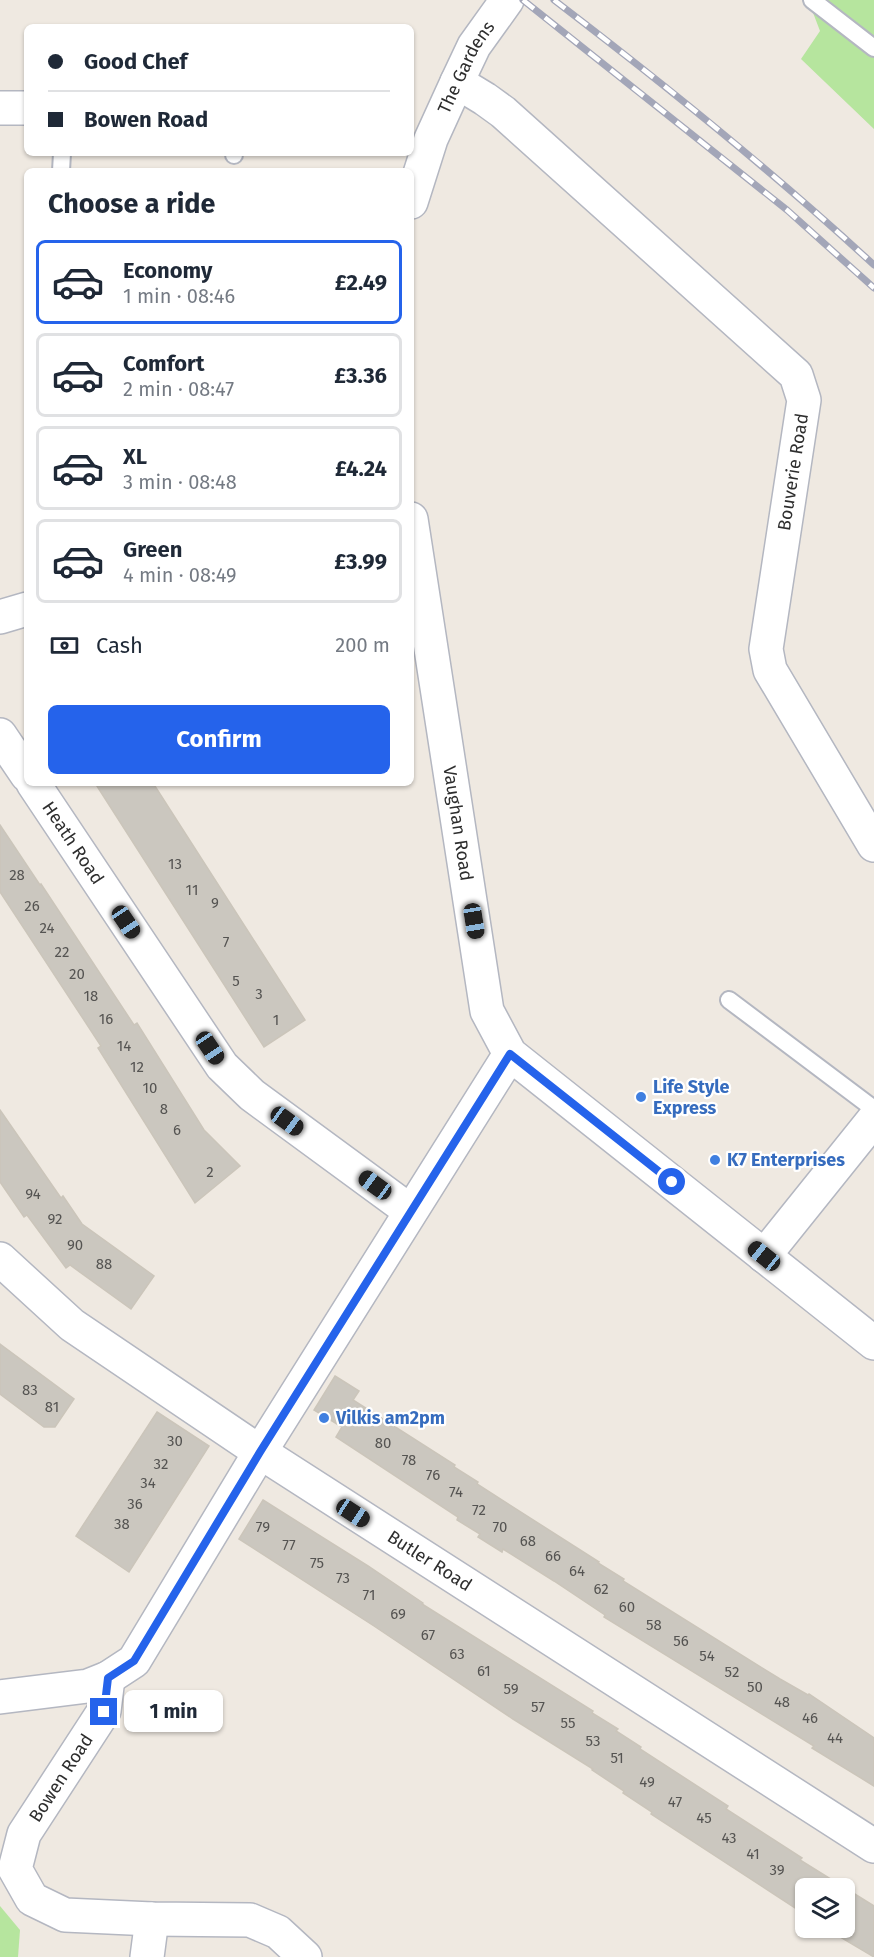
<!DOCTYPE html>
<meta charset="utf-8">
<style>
:root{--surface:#fff;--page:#f6f6f7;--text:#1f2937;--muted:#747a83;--line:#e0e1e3;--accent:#2563eb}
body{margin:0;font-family:"Fira Sans",sans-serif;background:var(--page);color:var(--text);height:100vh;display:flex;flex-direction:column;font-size:22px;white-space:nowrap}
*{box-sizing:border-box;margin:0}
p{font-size:20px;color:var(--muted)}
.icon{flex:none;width:33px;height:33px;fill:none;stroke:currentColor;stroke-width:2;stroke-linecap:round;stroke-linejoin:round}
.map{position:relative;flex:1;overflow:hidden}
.sheet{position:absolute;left:24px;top:168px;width:390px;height:618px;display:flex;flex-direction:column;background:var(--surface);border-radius:9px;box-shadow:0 2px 4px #0004}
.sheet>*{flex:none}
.hud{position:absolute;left:24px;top:24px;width:390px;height:132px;border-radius:9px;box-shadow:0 2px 4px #0004;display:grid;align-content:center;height:132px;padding:0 24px;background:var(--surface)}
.fabs{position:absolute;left:795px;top:1878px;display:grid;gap:12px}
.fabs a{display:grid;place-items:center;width:60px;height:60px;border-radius:9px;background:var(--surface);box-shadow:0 2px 4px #0004;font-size:30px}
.end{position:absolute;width:27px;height:27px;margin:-14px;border:8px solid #2563eb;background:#fff;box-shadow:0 0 0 3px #fff}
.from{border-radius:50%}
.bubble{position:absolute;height:42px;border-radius:9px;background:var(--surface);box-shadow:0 2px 4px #0004;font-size:20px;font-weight:700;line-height:42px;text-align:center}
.car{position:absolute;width:18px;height:36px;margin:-18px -9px;border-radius:8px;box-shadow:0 0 4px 2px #0007;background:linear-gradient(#222 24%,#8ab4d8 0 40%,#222 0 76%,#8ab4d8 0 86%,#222 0)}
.hud b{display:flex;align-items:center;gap:21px;height:57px;font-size:22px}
.hud b+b{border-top:2px solid var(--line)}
.hud i{width:15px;height:15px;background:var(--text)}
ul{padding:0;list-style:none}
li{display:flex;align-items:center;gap:18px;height:84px;margin:0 12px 9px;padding:0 12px;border:3px solid var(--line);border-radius:9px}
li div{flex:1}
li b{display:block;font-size:22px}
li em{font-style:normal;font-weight:700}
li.active{border-color:var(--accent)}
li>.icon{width:54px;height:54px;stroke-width:1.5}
h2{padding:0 24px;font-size:27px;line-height:72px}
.pay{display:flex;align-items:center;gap:15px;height:66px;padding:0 24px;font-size:22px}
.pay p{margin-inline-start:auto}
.action{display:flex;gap:12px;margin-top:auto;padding:12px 24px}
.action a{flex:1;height:69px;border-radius:9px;background:var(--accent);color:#fff;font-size:24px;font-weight:700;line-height:69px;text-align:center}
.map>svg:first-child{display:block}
</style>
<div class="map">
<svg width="874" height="1957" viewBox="0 0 874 1957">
<rect width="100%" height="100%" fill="#efe9e1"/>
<g fill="#b6e59e">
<path d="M819 0H874V129L801 59 820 31 812 10Z"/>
<path d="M0 1906 20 1930 18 1957H0Z"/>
</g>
<g fill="#cbc7bf" stroke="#cbc5ba" stroke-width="1.5">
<path d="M95 783H153L305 1020 264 1047Z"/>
<path d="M0 825 40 885 41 884 134 1025 137 1023 204 1130 240 1166 195 1203 98 1048 101 1046 0 892Z"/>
<path d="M0 1110 61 1198 63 1196 82 1224 154 1276 131 1309 70 1265 66 1268 27 1215 24 1217 0 1182Z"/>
<path d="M0 1344 74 1399 55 1427H44L0 1394Z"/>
<path d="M335 1376 359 1391 353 1400 455 1465 454 1467 478 1482 477 1484 599 1562 598 1563 624 1579 623 1581 780 1679 808 1695 809 1694 874 1738V1786L812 1748 814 1746 604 1617 605 1615 554 1581 503 1549 502 1552 478 1537 480 1534 457 1520 458 1517 336 1437 342 1427 314 1410Z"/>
<path d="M157 1412 209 1446 129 1572 76 1536Z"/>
<path d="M263 1500 368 1566 423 1603 422 1604 593 1711 592 1713 618 1729 616 1731 641 1747 640 1749 728 1806 726 1809 802 1858 800 1860 874 1906V1957L825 1928H844V1888H806V1915L651 1814 652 1812 623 1793 624 1791 592 1770 593 1769 513 1719 374 1626 239 1539Z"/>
</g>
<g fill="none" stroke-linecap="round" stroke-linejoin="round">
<defs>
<g id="lane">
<path d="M812 0 874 48"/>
<path d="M234 153V155"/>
<path d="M61 171 62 153"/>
<path d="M729 1000 874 1109"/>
</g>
<g id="street">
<path d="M457 82 485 99 503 112 796 375 804 400 766 649 770 670 874 845"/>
<path d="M0 108H27"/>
<path d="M0 617 27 609"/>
<path d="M0 735 27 775"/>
<path id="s1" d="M33 783 222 1066 252 1095 410 1211"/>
<path d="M764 1256 874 1119"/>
<path id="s2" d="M0 1259 72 1325 260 1452 874 1846"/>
<path d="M108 1678 104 1711 24 1834 15 1869 32 1899 65 1915 152 1919 250 1920 278 1932 305 1957"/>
<path d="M0 1697 88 1686 108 1678 134 1661 260 1452 510 1054"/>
<path d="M147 1957 152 1919"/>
</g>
<g id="secondary">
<path id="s3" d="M411 202 431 139 457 82 474 46 507 0"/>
<path id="s4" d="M411 519 487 1011 510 1054 874 1343"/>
</g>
</defs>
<use href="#lane" stroke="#b4b7c1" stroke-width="20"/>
<use href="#street" stroke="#b4b7c1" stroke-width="36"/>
<use href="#secondary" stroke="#b4b7c1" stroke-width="36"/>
<use href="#lane" stroke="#fff" stroke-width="16"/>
<use href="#street" stroke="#fff" stroke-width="33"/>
<use href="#secondary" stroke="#fff" stroke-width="33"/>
<defs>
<g id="rail">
<path d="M523 0 787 210 874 288"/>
<path d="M554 0C664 84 772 171 874 265"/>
</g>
</defs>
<use href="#rail" stroke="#a3a6b8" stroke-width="7"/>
<use href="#rail" stroke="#fff" stroke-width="4.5" stroke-dasharray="14" stroke-linecap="butt"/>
</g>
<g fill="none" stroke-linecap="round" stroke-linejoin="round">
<path stroke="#2563eb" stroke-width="8" d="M104 1712 108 1678 134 1661 260 1452 510 1054 672 1182"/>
</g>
<g fill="#3f7fe0" stroke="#fff" stroke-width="2">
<circle cx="641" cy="1097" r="6"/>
<circle cx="715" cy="1160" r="6"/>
<circle cx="324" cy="1418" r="6"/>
</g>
<g text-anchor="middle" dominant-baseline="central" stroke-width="4.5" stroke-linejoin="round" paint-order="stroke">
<g font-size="15" fill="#555452">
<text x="175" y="864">13</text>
<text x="17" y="875">28</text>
<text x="192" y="890">11</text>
<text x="215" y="903">9</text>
<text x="32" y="906">26</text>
<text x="47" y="928">24</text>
<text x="226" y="942">7</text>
<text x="62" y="952">22</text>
<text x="77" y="974">20</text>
<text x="236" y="981">5</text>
<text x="259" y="994">3</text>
<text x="91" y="996">18</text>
<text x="106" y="1019">16</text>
<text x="276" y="1020">1</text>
<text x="124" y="1046">14</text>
<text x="137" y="1067">12</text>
<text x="150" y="1088">10</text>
<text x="164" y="1109">8</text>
<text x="177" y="1130">6</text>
<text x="210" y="1172">2</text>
<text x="33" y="1194">94</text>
<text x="55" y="1219">92</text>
<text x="75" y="1245">90</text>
<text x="104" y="1264">88</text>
<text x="30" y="1390">83</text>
<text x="52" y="1407">81</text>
<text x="175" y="1441">30</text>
<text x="383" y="1443">80</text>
<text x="409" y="1460">78</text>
<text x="161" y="1464">32</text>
<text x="433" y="1475">76</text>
<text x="148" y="1483">34</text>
<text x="456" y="1492">74</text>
<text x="135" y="1504">36</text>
<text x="479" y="1510">72</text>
<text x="122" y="1524">38</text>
<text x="263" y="1527">79</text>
<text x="500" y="1527">70</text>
<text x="528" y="1541">68</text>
<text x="289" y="1545">77</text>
<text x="553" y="1556">66</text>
<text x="317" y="1563">75</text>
<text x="577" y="1571">64</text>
<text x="343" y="1578">73</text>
<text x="601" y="1589">62</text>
<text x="369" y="1595">71</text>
<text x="627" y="1607">60</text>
<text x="398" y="1614">69</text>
<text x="654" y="1625">58</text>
<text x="428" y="1635">67</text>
<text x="681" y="1641">56</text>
<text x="457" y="1654">63</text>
<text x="707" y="1656">54</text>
<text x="484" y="1671">61</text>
<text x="732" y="1672">52</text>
<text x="755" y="1687">50</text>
<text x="511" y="1689">59</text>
<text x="782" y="1702">48</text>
<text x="538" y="1707">57</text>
<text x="810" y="1718">46</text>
<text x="568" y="1723">55</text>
<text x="835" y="1738">44</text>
<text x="593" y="1741">53</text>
<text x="617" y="1758">51</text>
<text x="647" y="1782">49</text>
<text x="675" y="1802">47</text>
<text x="704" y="1818">45</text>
<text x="729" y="1838">43</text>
<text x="753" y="1854">41</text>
<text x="777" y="1870">39</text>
</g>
<g font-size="18" fill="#2e2e2e" stroke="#fff">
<text stroke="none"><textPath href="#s3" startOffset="146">The Gardens</textPath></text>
<text transform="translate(793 472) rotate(-81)">Bouverie Road</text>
<text stroke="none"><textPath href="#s4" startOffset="308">Vaughan Road</textPath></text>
<text stroke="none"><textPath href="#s1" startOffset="72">Heath Road</textPath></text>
<text stroke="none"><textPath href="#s2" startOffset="526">Butler Road</textPath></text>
<text transform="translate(61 1778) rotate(-57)">Bowen Road</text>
</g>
<g font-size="18" font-weight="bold" fill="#366cbe" stroke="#fff" text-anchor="start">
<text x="653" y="1087">Life Style<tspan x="653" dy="21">Express</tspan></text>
<text x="727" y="1160">K7 Enterprises</text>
<text x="336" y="1418">Vilkis am2pm</text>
</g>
</g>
</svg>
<div class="fabs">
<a><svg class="icon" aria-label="layers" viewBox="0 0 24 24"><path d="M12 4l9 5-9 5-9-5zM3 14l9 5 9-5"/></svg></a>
</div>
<i class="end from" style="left:672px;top:1182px"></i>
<i class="end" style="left:104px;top:1712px"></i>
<div class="bubble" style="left:124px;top:1690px;width:99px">1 min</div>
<i class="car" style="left:474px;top:921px;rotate:171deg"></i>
<i class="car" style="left:126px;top:922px;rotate:146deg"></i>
<i class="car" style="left:210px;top:1048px;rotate:146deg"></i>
<i class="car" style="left:287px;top:1121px;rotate:126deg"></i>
<i class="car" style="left:375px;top:1185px;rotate:306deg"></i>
<i class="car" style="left:764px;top:1256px;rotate:309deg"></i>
<i class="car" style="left:353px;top:1513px;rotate:123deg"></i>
<div class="hud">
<b><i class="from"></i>Good Chef</b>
<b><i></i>Bowen Road</b>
</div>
<section class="sheet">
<h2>Choose a ride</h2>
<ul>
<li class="active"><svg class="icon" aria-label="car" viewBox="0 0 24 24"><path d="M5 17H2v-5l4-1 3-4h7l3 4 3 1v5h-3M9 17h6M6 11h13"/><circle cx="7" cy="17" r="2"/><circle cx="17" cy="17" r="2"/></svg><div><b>Economy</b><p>1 min · 08:46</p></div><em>£2.49</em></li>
<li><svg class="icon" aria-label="car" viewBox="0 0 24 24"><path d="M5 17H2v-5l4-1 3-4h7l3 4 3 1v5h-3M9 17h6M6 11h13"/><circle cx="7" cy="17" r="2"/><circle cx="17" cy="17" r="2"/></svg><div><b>Comfort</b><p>2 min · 08:47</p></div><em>£3.36</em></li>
<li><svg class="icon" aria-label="car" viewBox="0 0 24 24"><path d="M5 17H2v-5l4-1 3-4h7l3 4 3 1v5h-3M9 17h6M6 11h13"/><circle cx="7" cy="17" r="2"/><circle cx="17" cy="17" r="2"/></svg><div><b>XL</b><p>3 min · 08:48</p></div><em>£4.24</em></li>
<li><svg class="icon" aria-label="car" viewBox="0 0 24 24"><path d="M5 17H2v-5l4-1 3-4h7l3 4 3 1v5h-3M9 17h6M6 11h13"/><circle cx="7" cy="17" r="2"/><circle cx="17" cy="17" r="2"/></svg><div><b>Green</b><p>4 min · 08:49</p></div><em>£3.99</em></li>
</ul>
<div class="pay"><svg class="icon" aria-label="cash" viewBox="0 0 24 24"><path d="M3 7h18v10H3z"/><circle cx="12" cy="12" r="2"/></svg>Cash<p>200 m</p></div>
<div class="action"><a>Confirm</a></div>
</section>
</div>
